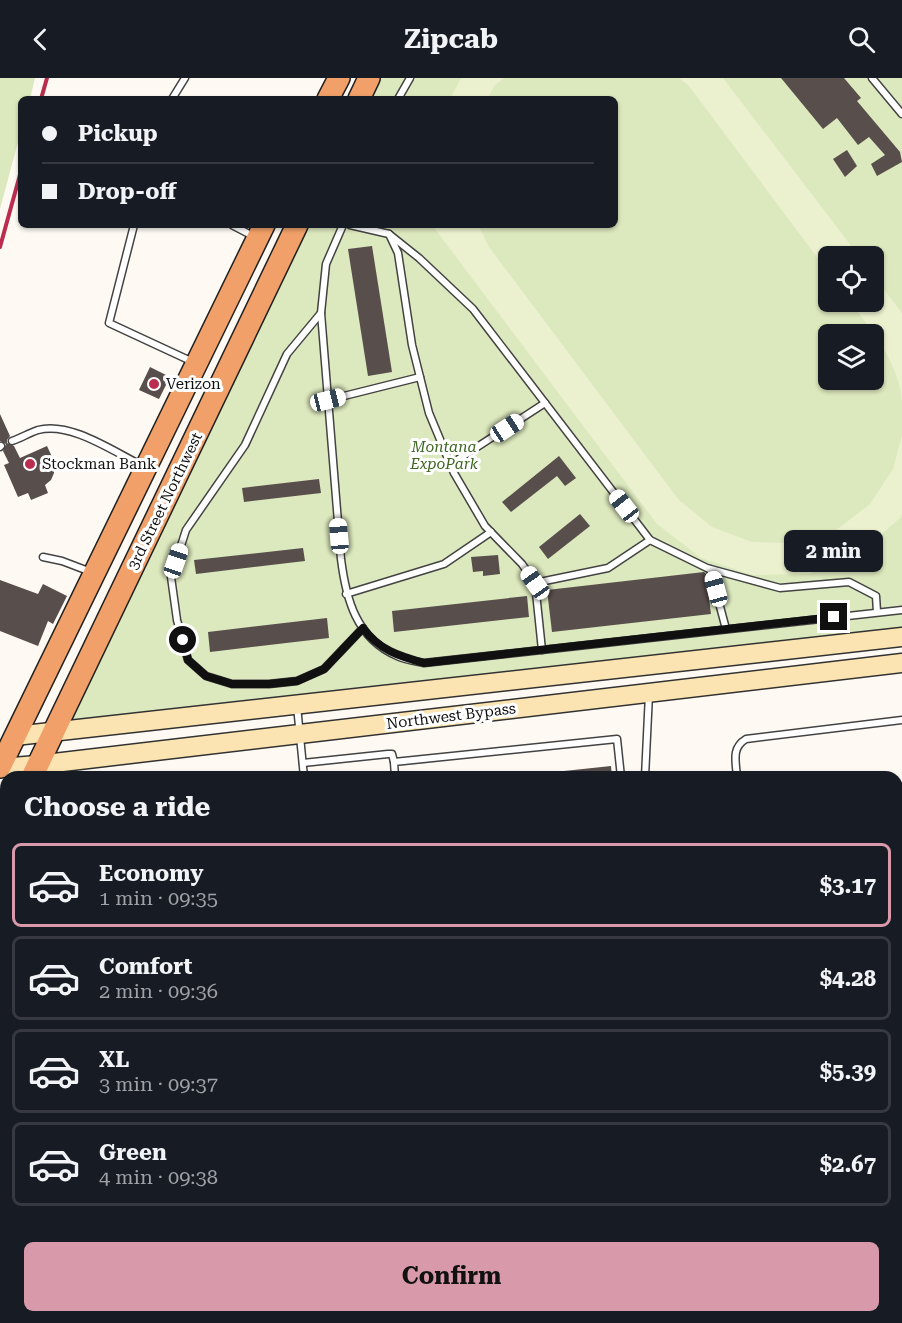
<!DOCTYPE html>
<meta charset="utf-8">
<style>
:root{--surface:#171b24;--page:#242831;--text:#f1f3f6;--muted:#9ea1a6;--line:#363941;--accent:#d89aab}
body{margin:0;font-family:"Roboto Serif",serif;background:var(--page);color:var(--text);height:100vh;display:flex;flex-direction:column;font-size:22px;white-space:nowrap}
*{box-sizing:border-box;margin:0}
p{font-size:20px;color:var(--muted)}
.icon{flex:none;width:33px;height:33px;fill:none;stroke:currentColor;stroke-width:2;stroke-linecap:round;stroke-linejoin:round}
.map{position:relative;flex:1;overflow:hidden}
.side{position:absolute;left:0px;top:693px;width:903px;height:552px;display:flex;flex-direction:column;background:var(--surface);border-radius:18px 18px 0 0;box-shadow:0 2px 4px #0004}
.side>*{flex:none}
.top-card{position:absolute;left:18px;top:18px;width:600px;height:132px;border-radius:9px;box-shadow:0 2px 4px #0004;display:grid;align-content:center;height:132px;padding:0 24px;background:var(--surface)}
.buttons{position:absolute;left:818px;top:168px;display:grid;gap:12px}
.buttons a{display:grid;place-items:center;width:66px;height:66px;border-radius:9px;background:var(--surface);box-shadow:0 2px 4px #0004;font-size:30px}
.end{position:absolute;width:27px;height:27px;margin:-14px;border:8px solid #101010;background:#fff;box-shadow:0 0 0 3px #fff}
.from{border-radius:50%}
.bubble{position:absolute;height:42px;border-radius:9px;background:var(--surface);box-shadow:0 2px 4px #0004;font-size:20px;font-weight:700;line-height:42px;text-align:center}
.car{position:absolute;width:18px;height:36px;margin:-18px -9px;border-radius:8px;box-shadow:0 0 4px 2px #0007;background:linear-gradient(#fff 24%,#345 0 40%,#fff 0 76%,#345 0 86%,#fff 0)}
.top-card b{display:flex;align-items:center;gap:21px;height:57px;font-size:22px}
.top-card b+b{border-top:2px solid var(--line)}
.top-card i{width:15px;height:15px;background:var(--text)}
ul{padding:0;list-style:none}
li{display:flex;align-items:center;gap:18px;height:84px;margin:0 12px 9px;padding:0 12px;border:3px solid var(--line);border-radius:9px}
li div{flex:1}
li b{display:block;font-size:22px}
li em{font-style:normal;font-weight:700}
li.current{border-color:var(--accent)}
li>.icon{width:54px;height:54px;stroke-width:1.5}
h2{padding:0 24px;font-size:27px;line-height:72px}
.cta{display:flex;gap:12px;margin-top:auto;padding:12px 24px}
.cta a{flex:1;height:69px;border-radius:9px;background:var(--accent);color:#111;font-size:24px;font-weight:700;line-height:69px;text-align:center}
header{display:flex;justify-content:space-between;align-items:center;height:78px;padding:0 24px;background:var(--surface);font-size:27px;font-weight:700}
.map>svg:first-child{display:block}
</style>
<header><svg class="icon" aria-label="back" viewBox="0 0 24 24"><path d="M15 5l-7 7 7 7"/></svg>Zipcab<svg class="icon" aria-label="search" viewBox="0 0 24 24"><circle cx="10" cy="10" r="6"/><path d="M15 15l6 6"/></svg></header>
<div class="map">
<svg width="902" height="1245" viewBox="0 0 902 1245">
<rect width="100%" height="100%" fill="#fefaf3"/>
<g fill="#dce8bd" fill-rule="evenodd">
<path d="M0 0H35L30 21H21V53L0 131Z"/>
<path d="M369 0H902V559L55 652 298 147H615V21H359ZM828 178H873V224H828ZM828 256H873V302H828Z"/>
<path d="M407 1239H568L569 1245H408Z"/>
</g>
<g fill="#ebf0ce">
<path d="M461 0H504L495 7 487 21H450Z"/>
<path d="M679 0H723L859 178H828V194L689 8Z"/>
<path d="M432 147H478L489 169 679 422 712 449 752 464 795 465 836 452 870 426 893 391 902 357V437L900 440 859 476 808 496 753 497 701 480 657 446Z"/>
<path d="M873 197 902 235V324C899 285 873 254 850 224H873Z"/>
<path d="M648 1239H807L799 1245H640Z"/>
</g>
<g fill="#584e4c">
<path d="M781 0H844L861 20 857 23 900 74 902 84 877 98 871 86 885 77 869 59 858 67 837 40 823 51Z"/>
<path d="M847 72 857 88 845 99 833 81Z"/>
<path d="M372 168 392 294 368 298 348 171Z"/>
<path d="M150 289 170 299 159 321 139 312Z"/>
<path d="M0 336 10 358 7 362V365L14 368 20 380 47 368 54 383V395L51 402 45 407 48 415 31 422 28 415 18 419 4 387 9 385 3 373 6 366 0 363Z"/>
<path d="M559 378 576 400 565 408 557 398 511 434 502 424Z"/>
<path d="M319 401 321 415 244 424 242 410Z"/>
<path d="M580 436 590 448 548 481 539 469Z"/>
<path d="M303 470 305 483 196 496 194 482Z"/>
<path d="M498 477 500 496 483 498V493L473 494 471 479Z"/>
<path d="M704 494 706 496 711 536 552 554 547 512Z"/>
<path d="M0 502 38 516 43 506 67 518 53 546 48 543 38 568 0 553Z"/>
<path d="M527 518 529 539 394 554 392 533Z"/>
<path d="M327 540 329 560 210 574 208 554Z"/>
<path d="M611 688 612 699H564V693Z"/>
</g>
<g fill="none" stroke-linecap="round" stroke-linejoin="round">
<defs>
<g id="service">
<path d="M872 0 902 36"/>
<path d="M172 21 185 0"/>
<path d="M398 21 410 0"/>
<path d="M134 147 109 245 193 284"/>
<path d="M232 147 255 159"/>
<path d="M343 147 326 186 321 235 341 481C346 521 356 560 397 578 405 582 415 583 424 585L902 532"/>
<path d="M350 147 389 156 398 175 412 267 429 335 454 395 485 448 522 486 535 505 542 572"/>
<path d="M389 156 419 180 473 231 650 462 707 490 780 510 849 504 876 518 877 534"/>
<path d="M321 235 287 276 245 367 186 452 171 499 177 542 188 582 206 598 232 606H269L297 603 324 591 363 550"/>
<path d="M328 322 420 299"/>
<path d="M12 363C21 360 29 355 38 352 70 343 114 374 143 388"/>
<path d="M0 369 1 368"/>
<path d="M451 386 545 325"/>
<path d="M43 479 62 483 91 494"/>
<path d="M710 491 726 551"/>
<path d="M535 505 608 490 650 462"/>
<path d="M346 516 444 486 491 454"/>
<path d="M297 628 304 699"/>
<path d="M303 685 388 676H392L394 684"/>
<path d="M395 699 394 684 617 661 621 699"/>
<path d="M645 699 649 616"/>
<path d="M737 699C736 684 731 670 746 661L902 642"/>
<path d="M0 837 6 834"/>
<path d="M897 864 902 863"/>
<path d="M0 997H6"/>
<path d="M897 1030 902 1029"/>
<path d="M0 1149 6 1148"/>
</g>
<g id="minor">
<path d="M897 1066 902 1065"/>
<path d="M0 1183 6 1182"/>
<path d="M113 1239 114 1245"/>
<path d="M568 1239 569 1245"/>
</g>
<g id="secondary">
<path d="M15 658 902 559"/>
<path d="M0 690 37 687 902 585"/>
</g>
<g id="trunk">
<path d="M328 21 339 0"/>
<path d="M359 21 369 0"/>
<path d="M0 689 264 147"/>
<path d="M32 699 297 147"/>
<path d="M0 763 6 751"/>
</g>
</defs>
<use href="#service" stroke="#434343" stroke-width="9"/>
<use href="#minor" stroke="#434343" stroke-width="15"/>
<use href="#secondary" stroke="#323232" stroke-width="21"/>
<use href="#trunk" stroke="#212121" stroke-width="24"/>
<use href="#service" stroke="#fff" stroke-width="6"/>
<use href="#minor" stroke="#fff" stroke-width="12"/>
<use href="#secondary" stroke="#fbe4b1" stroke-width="18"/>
<use href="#trunk" stroke="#f0a068" stroke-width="21"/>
<g stroke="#ba2d4f" stroke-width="4">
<path d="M41 21 47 0"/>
<path d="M0 169 21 93"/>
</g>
</g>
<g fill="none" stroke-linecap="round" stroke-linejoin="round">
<path stroke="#101010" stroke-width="8" d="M183 562 188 582 206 598 232 606H269L297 603 324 591 363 550C379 572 399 578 424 585L834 539"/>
</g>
<g fill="#ba2d4f" stroke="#fff" stroke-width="2">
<circle cx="154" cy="306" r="6"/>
<circle cx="30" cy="386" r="6"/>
</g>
<g text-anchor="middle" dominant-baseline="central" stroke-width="6" stroke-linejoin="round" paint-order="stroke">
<g font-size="15" fill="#101010" stroke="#fff" text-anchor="start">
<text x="166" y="306">Verizon</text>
<text x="42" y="386">Stockman Bank</text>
</g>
<g font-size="15" font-style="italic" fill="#3d6522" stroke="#fff">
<text x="444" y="369">Montana<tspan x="444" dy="17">ExpoPark</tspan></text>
</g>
<g font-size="15" fill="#101010" stroke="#fff">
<text transform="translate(165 423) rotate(-64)">3rd Street Northwest</text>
<text transform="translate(451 638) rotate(-7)">Northwest Bypass</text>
</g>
</g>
</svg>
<div class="buttons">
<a><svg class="icon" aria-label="locate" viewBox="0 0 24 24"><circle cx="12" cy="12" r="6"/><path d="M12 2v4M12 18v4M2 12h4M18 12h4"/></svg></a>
<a><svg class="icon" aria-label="layers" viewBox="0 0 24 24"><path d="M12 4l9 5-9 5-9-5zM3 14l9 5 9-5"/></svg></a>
</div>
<i class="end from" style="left:183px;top:562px"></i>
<i class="end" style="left:834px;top:539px"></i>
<div class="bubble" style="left:784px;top:452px;width:99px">2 min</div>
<i class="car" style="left:328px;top:322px;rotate:76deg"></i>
<i class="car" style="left:507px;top:350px;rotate:57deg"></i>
<i class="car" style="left:624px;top:428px;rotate:322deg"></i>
<i class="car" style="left:339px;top:458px;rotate:355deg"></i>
<i class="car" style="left:176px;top:483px;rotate:19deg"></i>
<i class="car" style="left:535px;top:505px;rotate:325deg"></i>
<i class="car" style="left:716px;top:511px;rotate:345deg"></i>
<div class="top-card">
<b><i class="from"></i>Pickup</b>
<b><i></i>Drop-off</b>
</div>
<section class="side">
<h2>Choose a ride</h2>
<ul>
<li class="current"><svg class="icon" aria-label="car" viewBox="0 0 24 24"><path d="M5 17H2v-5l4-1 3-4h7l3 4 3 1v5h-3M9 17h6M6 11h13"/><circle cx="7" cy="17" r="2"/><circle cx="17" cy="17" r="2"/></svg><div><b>Economy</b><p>1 min · 09:35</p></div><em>$3.17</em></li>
<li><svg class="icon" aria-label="car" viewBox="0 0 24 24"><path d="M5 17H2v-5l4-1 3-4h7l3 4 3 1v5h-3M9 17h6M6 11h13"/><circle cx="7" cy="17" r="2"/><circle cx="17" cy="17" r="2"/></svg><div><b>Comfort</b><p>2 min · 09:36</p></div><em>$4.28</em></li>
<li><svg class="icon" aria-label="car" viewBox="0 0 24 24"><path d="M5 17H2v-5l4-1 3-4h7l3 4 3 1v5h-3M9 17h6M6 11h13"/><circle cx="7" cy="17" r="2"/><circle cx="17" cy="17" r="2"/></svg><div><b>XL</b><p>3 min · 09:37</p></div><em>$5.39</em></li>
<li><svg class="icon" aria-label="car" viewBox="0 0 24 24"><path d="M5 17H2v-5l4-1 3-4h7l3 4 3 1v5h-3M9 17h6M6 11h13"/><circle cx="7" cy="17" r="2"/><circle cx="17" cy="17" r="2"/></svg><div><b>Green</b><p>4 min · 09:38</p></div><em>$2.67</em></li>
</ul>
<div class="cta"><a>Confirm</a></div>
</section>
</div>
